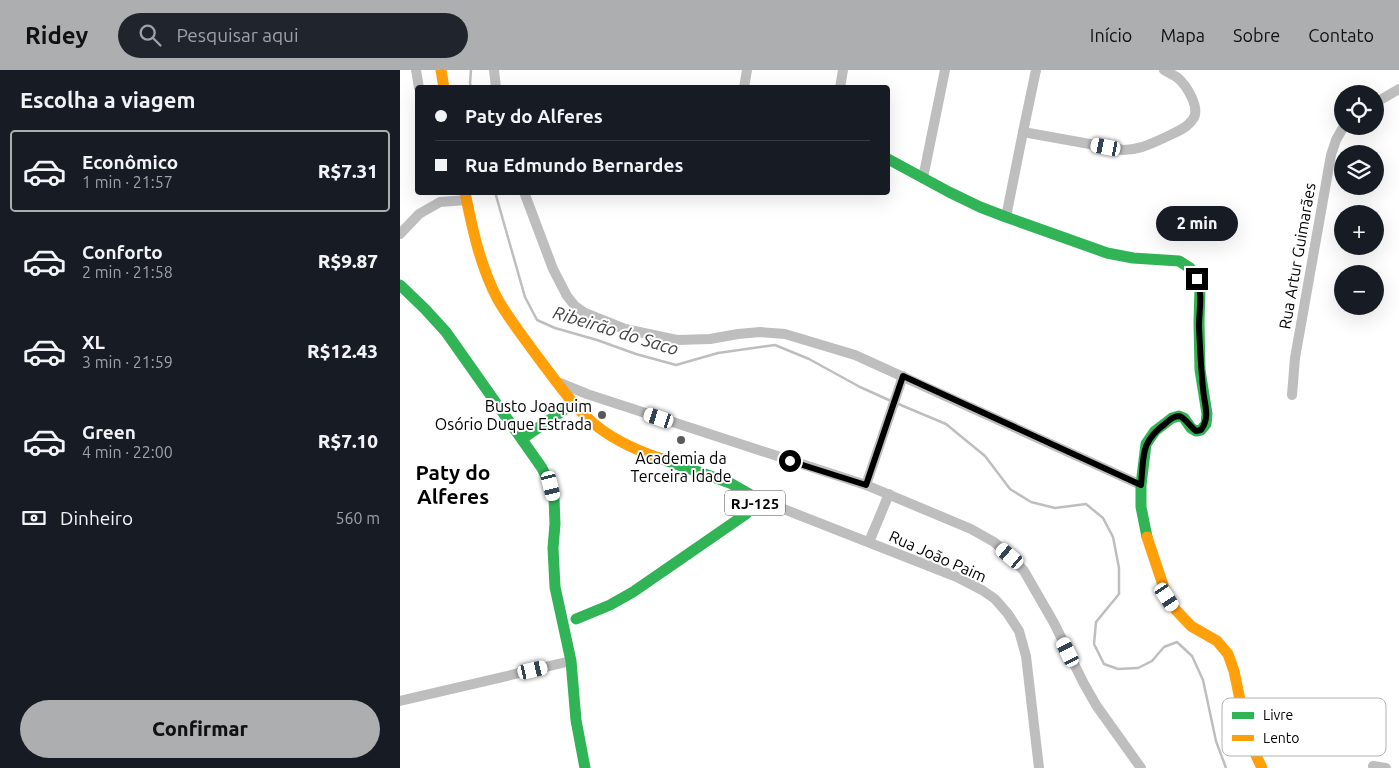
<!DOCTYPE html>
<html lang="pt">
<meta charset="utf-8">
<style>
:root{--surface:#171b24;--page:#20242c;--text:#f1f3f6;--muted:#9ea1a6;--line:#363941;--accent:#adaeaf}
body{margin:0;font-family:Ubuntu,sans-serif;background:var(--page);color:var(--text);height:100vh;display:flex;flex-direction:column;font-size:19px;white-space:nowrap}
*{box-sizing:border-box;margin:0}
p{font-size:16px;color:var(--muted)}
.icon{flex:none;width:28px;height:28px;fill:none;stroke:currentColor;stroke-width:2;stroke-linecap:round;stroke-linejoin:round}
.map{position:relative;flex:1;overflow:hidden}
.details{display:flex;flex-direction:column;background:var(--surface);width:400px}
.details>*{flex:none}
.hud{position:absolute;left:15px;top:15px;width:475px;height:110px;border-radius:5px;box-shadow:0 5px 20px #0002;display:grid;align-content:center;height:110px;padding:0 20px;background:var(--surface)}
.buttons{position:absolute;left:934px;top:15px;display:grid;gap:10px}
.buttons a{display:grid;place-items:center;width:50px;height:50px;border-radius:50%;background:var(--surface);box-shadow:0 5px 20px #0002;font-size:25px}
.end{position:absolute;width:22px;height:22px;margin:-11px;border:6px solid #000;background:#fff;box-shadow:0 0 0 2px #fff}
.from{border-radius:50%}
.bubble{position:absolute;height:35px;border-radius:18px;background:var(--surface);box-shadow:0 5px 20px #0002;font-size:16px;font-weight:800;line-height:35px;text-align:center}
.car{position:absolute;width:15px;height:30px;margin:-15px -8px;border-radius:6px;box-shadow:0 0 4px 1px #0007;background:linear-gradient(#fff 24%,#345 0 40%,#fff 0 76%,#345 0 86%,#fff 0)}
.hud b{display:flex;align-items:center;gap:18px;height:48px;font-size:19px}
.hud b+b{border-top:1px solid var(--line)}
.hud i{width:12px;height:12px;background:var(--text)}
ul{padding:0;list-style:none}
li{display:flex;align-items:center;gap:15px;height:82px;margin:0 10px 8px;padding:0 10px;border:2px solid transparent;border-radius:5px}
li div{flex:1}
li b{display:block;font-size:19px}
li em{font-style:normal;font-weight:800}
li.active{border-color:var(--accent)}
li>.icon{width:45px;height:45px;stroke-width:1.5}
h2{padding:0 20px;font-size:22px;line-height:60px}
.pay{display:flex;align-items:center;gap:12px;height:55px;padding:0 20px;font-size:19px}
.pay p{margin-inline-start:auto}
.primary-button{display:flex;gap:10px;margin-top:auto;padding:10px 20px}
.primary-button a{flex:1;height:58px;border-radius:30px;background:var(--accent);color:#111;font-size:20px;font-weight:800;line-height:58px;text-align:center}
header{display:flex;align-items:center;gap:30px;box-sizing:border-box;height:70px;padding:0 25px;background:var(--accent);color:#111}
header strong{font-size:24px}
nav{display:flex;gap:28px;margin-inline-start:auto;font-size:18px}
.search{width:350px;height:45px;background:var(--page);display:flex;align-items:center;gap:12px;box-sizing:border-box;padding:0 18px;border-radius:28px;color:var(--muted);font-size:19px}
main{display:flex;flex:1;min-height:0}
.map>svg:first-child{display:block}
</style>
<header>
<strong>Ridey</strong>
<div class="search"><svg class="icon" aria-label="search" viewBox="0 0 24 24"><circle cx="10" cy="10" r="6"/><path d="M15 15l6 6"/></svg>Pesquisar aqui</div>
<nav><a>Início</a><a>Mapa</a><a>Sobre</a><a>Contato</a></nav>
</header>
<main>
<section class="details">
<h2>Escolha a viagem</h2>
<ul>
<li class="active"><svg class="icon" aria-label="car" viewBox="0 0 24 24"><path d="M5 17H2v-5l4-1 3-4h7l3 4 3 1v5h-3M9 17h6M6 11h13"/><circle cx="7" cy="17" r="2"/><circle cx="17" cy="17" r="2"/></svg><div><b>Econômico</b><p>1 min · 21:57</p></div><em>R$7.31</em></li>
<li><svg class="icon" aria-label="car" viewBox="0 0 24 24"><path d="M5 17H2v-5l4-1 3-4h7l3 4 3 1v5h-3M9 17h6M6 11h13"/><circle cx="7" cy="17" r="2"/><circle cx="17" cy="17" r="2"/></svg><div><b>Conforto</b><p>2 min · 21:58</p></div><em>R$9.87</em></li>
<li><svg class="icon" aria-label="car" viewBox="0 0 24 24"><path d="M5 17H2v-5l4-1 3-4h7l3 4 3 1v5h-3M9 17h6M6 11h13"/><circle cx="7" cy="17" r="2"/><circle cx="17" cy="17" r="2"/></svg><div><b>XL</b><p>3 min · 21:59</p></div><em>R$12.43</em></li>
<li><svg class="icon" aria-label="car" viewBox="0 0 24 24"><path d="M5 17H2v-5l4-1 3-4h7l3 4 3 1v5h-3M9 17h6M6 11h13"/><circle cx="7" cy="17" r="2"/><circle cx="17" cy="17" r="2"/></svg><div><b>Green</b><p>4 min · 22:00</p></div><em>R$7.10</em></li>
</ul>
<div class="pay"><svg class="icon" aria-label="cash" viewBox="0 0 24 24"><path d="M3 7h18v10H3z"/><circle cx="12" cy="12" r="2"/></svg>Dinheiro<p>560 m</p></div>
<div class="primary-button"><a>Confirmar</a></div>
</section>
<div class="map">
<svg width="999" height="698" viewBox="0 0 999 698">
<rect width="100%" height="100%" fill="#fff"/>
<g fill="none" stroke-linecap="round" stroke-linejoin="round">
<g stroke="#bebebe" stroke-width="2.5">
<path d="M71 18 70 13 71 0"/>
<path d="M95 122 125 227 137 250 155 258 197 270 236 284 276 295 318 283 375 275 409 289 460 317 491 331"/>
<path d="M496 333 546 354 585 386 610 419 631 432 655 438 686 434 703 448 713 467 719 498V524L696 552 694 574 704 594 718 599 738 598 752 591 764 577 777 572 792 586 803 610 816 671 826 698"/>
</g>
<g stroke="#bebebe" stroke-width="10">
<path d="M16 0 19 18"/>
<path d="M94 0 96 18"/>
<path d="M344 18 347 0"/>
<path d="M440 18 443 0"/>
<path d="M975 33 999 19"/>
<path d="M623 62 636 0"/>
<path d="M523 108 545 0"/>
<path d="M124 122 153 199 167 226 175 236 185 243 225 259 277 270 310 269 338 264 360 262 385 264 455 285 741 415"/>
<path d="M606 147 623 62 723 80C739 80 750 74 764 68 773 63 787 59 793 49 801 38 786 15 778 8 774 5 769 3 764 0"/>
<path d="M0 164 19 144 40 132 66 130"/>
<path d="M160 313 187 324 466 415 571 459 594 472 610 486 624 501 654 553 683 612 696 635 741 698"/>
<path d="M892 325 895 288 931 85 936 70 944 56"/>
<path d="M466 415 503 306"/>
<path d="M358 429 557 507 582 520 595 529 608 544 619 561 626 586 639 698"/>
<path d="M469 472 489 424"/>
<path d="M0 631 171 591"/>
<path d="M973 696 986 698"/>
</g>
<g stroke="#30b455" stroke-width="11">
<path d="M488 89 549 122 580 137 606 147 707 183 733 188 779 191 790 198 795 204 800 217 799 253 800 300 807 344 806 354 801 360 796 361 791 358 784 348 779 346 772 348 755 361 746 374 741 415V437L747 467"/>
<path d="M0 215 25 239 46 262 142 398 151 417 154 428 155 454 153 478 155 517 171 591 176 650 185 698"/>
<path d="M122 369 174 333"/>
<path d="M176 549 210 535 233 522 346 444 358 429 330 413 259 388"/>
</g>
<g stroke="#ff9f0a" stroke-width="11">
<path d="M41 0 44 18"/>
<path d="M65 122C72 158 80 195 97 228 110 251 127 272 143 294 158 314 173 335 192 352 211 369 236 380 259 388"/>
<path d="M747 467 767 527 774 538 791 556 817 571 828 584 834 601 848 668 862 698"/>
</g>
</g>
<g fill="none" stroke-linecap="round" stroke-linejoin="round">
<path stroke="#000" stroke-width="6" d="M390 391 466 415 503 306 741 415C744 385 740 372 766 353 770 349 774 346 779 346 785 347 790 357 796 361L801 360C809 349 806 339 804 327 801 303 800 280 799 256 799 240 803 225 797 209"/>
</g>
<g fill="#595959" stroke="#fff" stroke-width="2">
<circle cx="202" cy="345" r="5"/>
<circle cx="281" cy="370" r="5"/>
</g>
<g text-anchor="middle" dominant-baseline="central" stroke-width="4" stroke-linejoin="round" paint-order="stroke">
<rect fill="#fff" stroke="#4c4c4c" stroke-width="1" x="325" y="420.5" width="60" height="25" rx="4"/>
<g font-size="15" font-weight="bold" fill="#000">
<text x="355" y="433">RJ-125</text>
</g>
<g font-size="16" fill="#000" stroke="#fff">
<text transform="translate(897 186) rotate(-80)">Rua Artur Guimarães</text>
<text transform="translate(538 486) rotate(24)">Rua João Paim</text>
</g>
<g font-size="16" fill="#000" stroke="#fff" text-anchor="end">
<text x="192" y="336">Busto Joaquim<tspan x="192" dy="18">Osório Duque Estrada</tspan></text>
<text x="281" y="388" text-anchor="middle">Academia da<tspan x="281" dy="18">Terceira Idade</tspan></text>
</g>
<g font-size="18" font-style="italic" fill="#434343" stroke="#fff">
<text transform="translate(216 260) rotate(17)">Ribeirão do Saco</text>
</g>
<g font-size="21" font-weight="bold" fill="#000" stroke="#fff">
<text x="53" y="402">Paty do<tspan x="53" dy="24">Alferes</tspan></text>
</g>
</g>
<rect x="822" y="628" width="164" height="58" rx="8" fill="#fff" stroke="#b2b2b2" stroke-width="1"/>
<rect x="832" y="642" width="22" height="7" fill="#30b455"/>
<rect x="832" y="665" width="22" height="6" fill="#ff9f0a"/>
<g font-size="14" fill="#000">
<text x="863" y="650">Livre</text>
<text x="863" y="673">Lento</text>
</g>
</svg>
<div class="buttons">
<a><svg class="icon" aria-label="locate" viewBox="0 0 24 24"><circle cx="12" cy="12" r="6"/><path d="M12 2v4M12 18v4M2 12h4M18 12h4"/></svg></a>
<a><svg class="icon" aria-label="layers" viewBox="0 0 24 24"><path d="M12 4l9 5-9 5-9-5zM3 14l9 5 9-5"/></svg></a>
<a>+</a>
<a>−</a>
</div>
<i class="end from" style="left:390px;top:391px"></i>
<i class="end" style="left:797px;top:209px"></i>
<div class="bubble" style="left:756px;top:136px;width:82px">2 min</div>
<i class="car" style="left:706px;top:77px;rotate:281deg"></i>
<i class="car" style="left:259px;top:348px;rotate:288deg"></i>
<i class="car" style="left:151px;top:416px;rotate:166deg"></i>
<i class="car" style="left:610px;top:486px;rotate:310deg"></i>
<i class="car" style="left:767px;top:527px;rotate:147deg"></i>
<i class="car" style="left:668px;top:582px;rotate:334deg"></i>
<i class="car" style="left:133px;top:600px;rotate:77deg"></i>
<div class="hud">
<b><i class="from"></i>Paty do Alferes</b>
<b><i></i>Rua Edmundo Bernardes</b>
</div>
</div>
</main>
